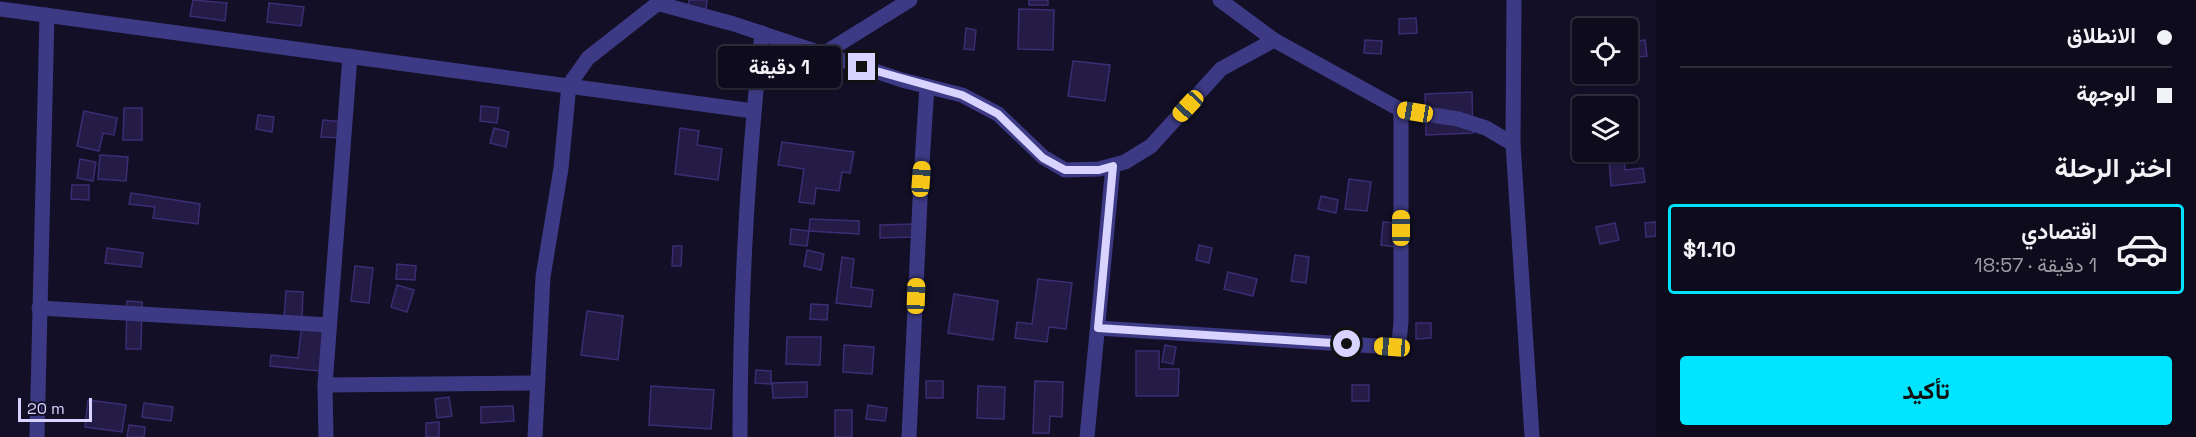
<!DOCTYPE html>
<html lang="ar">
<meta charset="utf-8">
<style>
:root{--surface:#0e0b1c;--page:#1c1929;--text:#f1f3f6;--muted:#9b9ba3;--line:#2e2b3b;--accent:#00e5ff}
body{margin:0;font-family:"Space Grotesk",Vazirmatn,sans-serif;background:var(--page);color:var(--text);direction:rtl;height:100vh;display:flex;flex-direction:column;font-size:22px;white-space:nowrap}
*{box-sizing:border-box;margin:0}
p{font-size:20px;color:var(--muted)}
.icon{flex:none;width:33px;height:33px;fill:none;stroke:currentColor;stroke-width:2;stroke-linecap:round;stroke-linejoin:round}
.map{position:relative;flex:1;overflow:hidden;direction:ltr}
.drawer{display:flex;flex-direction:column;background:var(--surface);width:540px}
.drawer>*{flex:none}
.banner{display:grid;align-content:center;height:132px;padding:0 24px;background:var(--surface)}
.controls{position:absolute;left:1572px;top:18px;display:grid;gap:12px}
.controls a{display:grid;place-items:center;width:66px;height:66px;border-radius:6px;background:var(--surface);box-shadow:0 2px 4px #0004,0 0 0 2px var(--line);font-size:30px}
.scale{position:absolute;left:18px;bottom:15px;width:74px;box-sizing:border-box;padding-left:6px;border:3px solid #d9d4ff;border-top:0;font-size:16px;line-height:21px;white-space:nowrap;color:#d9d4ff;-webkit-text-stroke:4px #130f26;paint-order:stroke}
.end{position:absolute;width:27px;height:27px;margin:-14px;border:8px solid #d9d4ff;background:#111;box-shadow:0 0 0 3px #111}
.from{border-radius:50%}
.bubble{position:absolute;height:42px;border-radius:6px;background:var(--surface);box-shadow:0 2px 4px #0004,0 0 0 2px var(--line);font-size:20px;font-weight:700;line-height:42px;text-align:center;direction:rtl}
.car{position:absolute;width:18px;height:36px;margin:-18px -9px;border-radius:8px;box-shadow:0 0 4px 2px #0007;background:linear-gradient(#f5c518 24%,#345 0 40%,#f5c518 0 76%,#345 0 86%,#f5c518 0)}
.banner b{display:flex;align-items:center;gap:21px;height:57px;font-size:22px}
.banner b+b{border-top:2px solid var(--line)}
.banner i{width:15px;height:15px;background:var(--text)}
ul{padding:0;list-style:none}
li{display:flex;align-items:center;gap:18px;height:90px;margin:0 12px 9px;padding:0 12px;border:3px solid transparent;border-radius:6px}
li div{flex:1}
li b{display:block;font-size:22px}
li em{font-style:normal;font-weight:700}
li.active{border-color:var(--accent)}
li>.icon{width:54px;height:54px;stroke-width:1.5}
h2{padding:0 24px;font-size:27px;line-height:72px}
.button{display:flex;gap:12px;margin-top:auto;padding:12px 24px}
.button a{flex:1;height:69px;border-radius:6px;background:var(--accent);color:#111;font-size:24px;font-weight:700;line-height:69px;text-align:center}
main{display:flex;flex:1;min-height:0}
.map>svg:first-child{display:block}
</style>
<main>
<section class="drawer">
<div class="banner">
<b><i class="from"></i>الانطلاق</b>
<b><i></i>الوجهة</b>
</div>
<h2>اختر الرحلة</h2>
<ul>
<li class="active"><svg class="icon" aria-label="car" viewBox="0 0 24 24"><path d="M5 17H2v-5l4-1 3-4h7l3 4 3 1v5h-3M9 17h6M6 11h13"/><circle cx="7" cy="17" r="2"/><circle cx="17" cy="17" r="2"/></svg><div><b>اقتصادي</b><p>1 دقيقة · 18:57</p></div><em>$1.10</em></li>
</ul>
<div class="button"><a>تأكيد</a></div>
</section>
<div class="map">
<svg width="1656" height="437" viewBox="0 0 1656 437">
<rect width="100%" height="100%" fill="#130f26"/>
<g fill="#241b47" stroke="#3b2d73" stroke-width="1.5">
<path d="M193 0 227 3 225 21 190 16Z"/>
<path d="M689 0H707L706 10 688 6Z"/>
<rect x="1029" y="0" width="19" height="5"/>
<path d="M269 3 304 7 301 26 267 22Z"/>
<path d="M1019 9 1054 10 1053 50 1018 49Z"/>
<path d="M1416 18 1417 33 1399 34V19Z"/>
<path d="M966 28 976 30 974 50 964 49Z"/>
<path d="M1365 40 1382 41 1381 54 1364 53Z"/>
<path d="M1645 40 1647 56 1630 58 1628 43Z"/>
<path d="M1073 61 1110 65 1105 101 1068 96Z"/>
<path d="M1472 92 1473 133 1426 135 1425 94Z"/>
<path d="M481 106 499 108 497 123 480 121Z"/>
<path d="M124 108H142V140H123Z"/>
<path d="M84 111 117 118 114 135 103 133 99 151 77 146Z"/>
<path d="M258 115 274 117 272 132 256 129Z"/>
<path d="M323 120 345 122 344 138 321 137Z"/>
<path d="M494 128 509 132 506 147 490 143Z"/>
<path d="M680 128 699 131 697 145 722 149 718 180 675 174Z"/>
<path d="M782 142 854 152 850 173 842 172 839 191 816 188 814 204 799 202 804 169 778 165Z"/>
<path d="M100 155 128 157 126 181 98 179Z"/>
<path d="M1624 158 1625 170 1643 168 1645 182 1611 186 1609 160Z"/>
<path d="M80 159 96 162 93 181 77 178Z"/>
<path d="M1349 179 1371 182 1367 211 1345 209Z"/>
<path d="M72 185H89V200L71 199Z"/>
<path d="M131 193 200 204 198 224 153 218 155 207 129 204Z"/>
<path d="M1321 196 1338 200 1336 213 1318 209Z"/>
<path d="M810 219 859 221V234L809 231Z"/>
<path d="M1383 222 1398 223 1396 247 1381 245Z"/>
<path d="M1656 222V236L1646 237 1645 223Z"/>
<path d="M1615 223 1619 240 1600 244 1596 227Z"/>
<path d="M913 224 914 237 880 238V225Z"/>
<path d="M791 229 809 231 807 246 790 244Z"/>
<path d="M1199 245 1212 248 1209 263 1196 260Z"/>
<path d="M673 246H682L681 266H672Z"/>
<path d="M107 248 143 253 141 267 105 263Z"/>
<path d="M807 250 824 254 821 270 804 266Z"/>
<path d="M1295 255 1309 257 1306 283 1291 281Z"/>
<path d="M842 257 854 259 851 287 873 290 871 307 836 303Z"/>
<path d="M397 264 416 266 415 280 396 279Z"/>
<path d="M355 266 373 268 369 303 351 301Z"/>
<path d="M1228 272 1257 279 1253 296 1224 289Z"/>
<path d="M1038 279 1072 283 1066 329 1049 327 1047 342 1015 338 1017 322 1032 324Z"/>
<path d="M397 285 414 290 407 312 391 307Z"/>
<path d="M286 291 303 292 302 318 284 317Z"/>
<path d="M954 294 998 301 993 340 948 333Z"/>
<path d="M127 301 142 302 141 349H126Z"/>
<path d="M811 304 828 305 827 320 810 319Z"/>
<path d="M587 311 623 316 618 360 581 355Z"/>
<path d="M1416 323H1431V338L1416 339Z"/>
<path d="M302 324 334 328 329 372 270 366 271 355 298 358Z"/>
<path d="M787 337H821L820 365 786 364Z"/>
<path d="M844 345 874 347 872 374 843 372Z"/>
<path d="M1165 345 1176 347 1173 364 1162 362Z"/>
<path d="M1136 351H1159V369H1179L1178 396H1136Z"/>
<path d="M756 370 771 371V384L755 383Z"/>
<rect x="926" y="381" width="17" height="17"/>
<path d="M1035 381 1063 382 1062 417 1050 416 1049 433H1033Z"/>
<path d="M807 382V397L773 398 772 383Z"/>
<rect x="1352" y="385" width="17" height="16"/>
<path d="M651 386 714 390 711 429 649 425Z"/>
<path d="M978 386 1005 387 1004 419 977 418Z"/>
<path d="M449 397 452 416 437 418 435 399Z"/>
<path d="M88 400 126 405 122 432 85 427Z"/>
<path d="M144 403 173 407 171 421 142 417Z"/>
<path d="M868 405 887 408 885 421 866 419Z"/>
<path d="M513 406 514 421 481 423V407Z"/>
<rect x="835" y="410" width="17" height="27"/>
<path d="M439 422V437H426V423Z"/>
<path d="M129 425 145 427 144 437H127Z"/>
</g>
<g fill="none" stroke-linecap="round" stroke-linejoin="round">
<g stroke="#3d3a85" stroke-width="15">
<path d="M1220 0 1274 40 1401 110 1458 119 1486 128 1513 144"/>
<path d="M1514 0 1513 144 1532 437"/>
<path d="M660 4 734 24 902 80 962 95 998 114 1043 157 1065 170 1099 169 1125 162 1151 146 1221 69 1274 40"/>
<path d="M0 9 753 111"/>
<path d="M823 54 910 0"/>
<path d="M39 308 329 325"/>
<path d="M1098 328 1392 347 1399 342 1401 322V110"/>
<path d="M325 385 535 383"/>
<path d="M37 437 47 15"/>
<path d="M326 437 325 385 350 56"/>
<path d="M535 437 543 277 561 168 569 85 588 58 662 0"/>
<path d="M740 437C740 302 747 167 762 33"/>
<path d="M909 437 921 179 927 86"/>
<path d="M1087 437 1113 166"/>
</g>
</g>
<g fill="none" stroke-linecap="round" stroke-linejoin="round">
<path stroke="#d9d4ff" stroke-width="8" d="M862 67 962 95 998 114 1043 158 1065 170H1099L1113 166 1098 328 1347 344"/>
</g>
</svg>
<div class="controls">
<a><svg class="icon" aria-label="locate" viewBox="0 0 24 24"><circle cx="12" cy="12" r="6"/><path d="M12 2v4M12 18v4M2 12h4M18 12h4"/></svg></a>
<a><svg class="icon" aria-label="layers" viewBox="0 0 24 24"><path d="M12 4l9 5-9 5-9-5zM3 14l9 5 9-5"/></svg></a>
</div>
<div class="scale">20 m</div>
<i class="end from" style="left:1347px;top:344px"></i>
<i class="end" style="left:862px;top:67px"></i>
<div class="bubble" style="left:718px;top:46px;width:123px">1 دقيقة</div>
<i class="car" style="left:1188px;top:106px;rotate:223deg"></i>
<i class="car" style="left:1415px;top:112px;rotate:279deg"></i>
<i class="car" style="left:921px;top:179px;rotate:4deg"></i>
<i class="car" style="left:1401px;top:228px;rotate:0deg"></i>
<i class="car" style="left:916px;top:296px;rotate:2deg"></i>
<i class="car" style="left:1392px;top:347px;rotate:274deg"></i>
</div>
</main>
